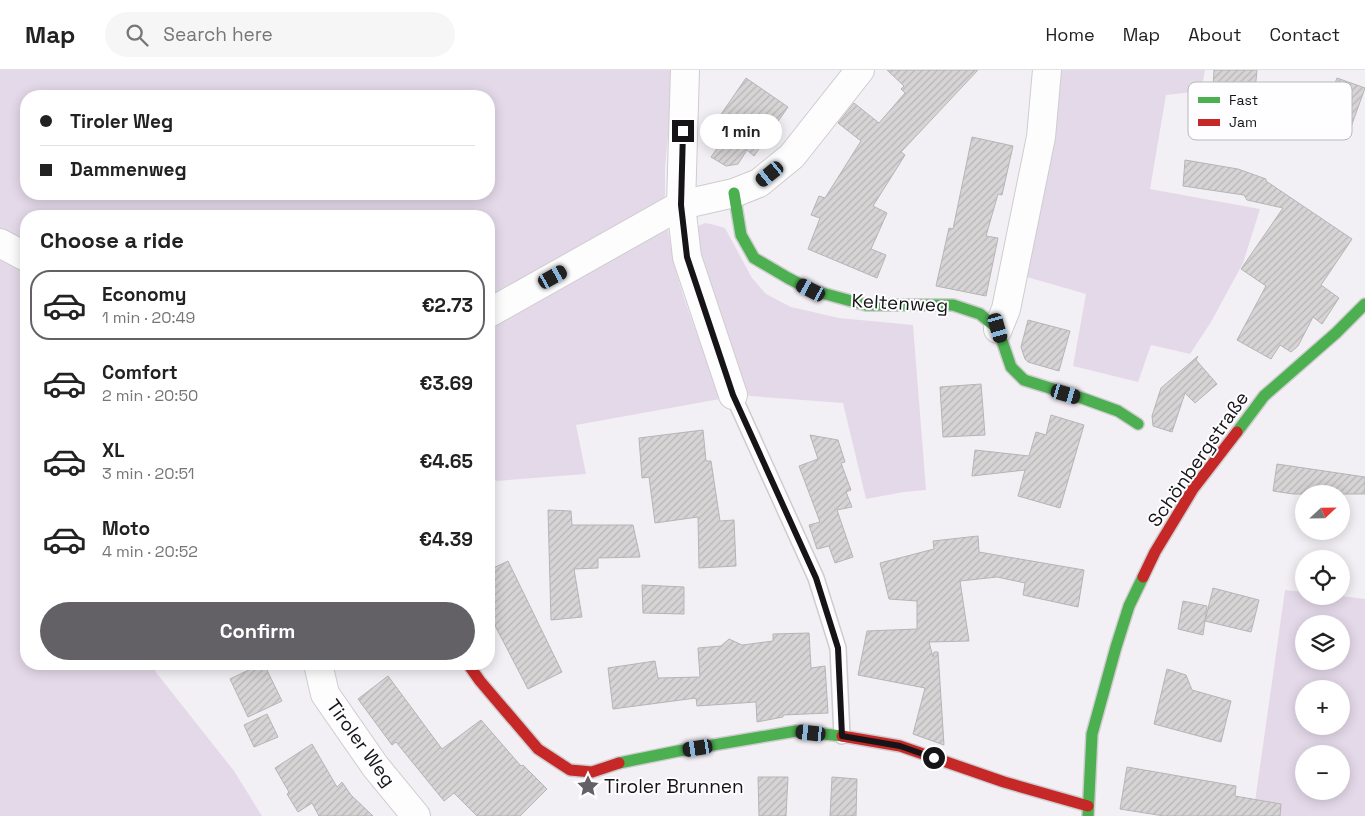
<!DOCTYPE html>
<meta charset="utf-8">
<style>
:root{--surface:#fff;--page:#f6f6f6;--text:#222;--muted:#767676;--line:#e0e0e0;--accent:#636165}
body{margin:0;font-family:"Space Grotesk",sans-serif;background:var(--page);color:var(--text);height:100vh;display:flex;flex-direction:column;font-size:19px;white-space:nowrap}
*{box-sizing:border-box;margin:0}
p{font-size:16px;color:var(--muted)}
.icon{flex:none;width:28px;height:28px;fill:none;stroke:currentColor;stroke-width:2;stroke-linecap:round;stroke-linejoin:round}
.map{position:relative;flex:1;overflow:hidden}
.panel{position:absolute;left:20px;top:140px;width:475px;height:460px;display:flex;flex-direction:column;background:var(--surface);border-radius:20px;box-shadow:0 2px 12px #0003}
.panel>*{flex:none}
.banner{position:absolute;left:20px;top:20px;width:475px;height:110px;border-radius:20px;box-shadow:0 2px 12px #0003;display:grid;align-content:center;height:110px;padding:0 20px;background:var(--surface)}
.needle{width:32px;rotate:68deg}
.fabs{position:absolute;left:1295px;top:415px;display:grid;gap:10px}
.fabs a{display:grid;place-items:center;width:55px;height:55px;border-radius:50%;background:var(--surface);box-shadow:0 2px 12px #0003;font-size:25px}
.end{position:absolute;width:22px;height:22px;margin:-11px;border:6px solid #161417;background:#fff;box-shadow:0 0 0 2px #fff}
.from{border-radius:50%}
.bubble{position:absolute;height:35px;border-radius:18px;background:var(--surface);box-shadow:0 2px 12px #0003;font-size:16px;font-weight:700;line-height:35px;text-align:center}
.car{position:absolute;width:15px;height:30px;margin:-15px -8px;border-radius:6px;box-shadow:0 0 4px 1px #0007;background:linear-gradient(#222 24%,#8ab4d8 0 40%,#222 0 76%,#8ab4d8 0 86%,#222 0)}
.banner b{display:flex;align-items:center;gap:18px;height:48px;font-size:19px}
.banner b+b{border-top:1px solid var(--line)}
.banner i{width:12px;height:12px;background:var(--text)}
ul{padding:0;list-style:none}
li{display:flex;align-items:center;gap:15px;height:70px;margin:0 10px 8px;padding:0 10px;border:2px solid transparent;border-radius:20px}
li div{flex:1}
li b{display:block;font-size:19px}
li em{font-style:normal;font-weight:700}
li.on{border-color:var(--accent)}
li>.icon{width:45px;height:45px;stroke-width:1.5}
h2{padding:0 20px;font-size:22px;line-height:60px}
.action{display:flex;gap:10px;margin-top:auto;padding:10px 20px}
.action a{flex:1;height:58px;border-radius:30px;background:var(--accent);color:#fff;font-size:20px;font-weight:700;line-height:58px;text-align:center}
header{display:flex;align-items:center;gap:30px;box-sizing:border-box;height:70px;padding:0 25px;background:var(--surface);border-bottom:1px solid var(--line)}
header strong{font-size:24px}
nav{display:flex;gap:28px;margin-inline-start:auto;font-size:18px}
.search{width:350px;height:45px;background:var(--page);display:flex;align-items:center;gap:12px;box-sizing:border-box;padding:0 18px;border-radius:28px;color:var(--muted);font-size:19px}
.map>svg:first-child{display:block}
</style>
<header>
<strong>Map</strong>
<div class="search"><svg class="icon" aria-label="search" viewBox="0 0 24 24"><circle cx="10" cy="10" r="6"/><path d="M15 15l6 6"/></svg>Search here</div>
<nav><a>Home</a><a>Map</a><a>About</a><a>Contact</a></nav>
</header>
<div class="map">
<svg width="1365" height="746" viewBox="0 0 1365 746">
<defs>
<pattern id="building-hatch" width="6" height="6" patternUnits="userSpaceOnUse" patternTransform="scale(1.25)"><rect width="6" height="6" fill="#d6d4d5"/><path d="M-1 1l2-2M0 6l6-6M5 7l2-2" fill="none" stroke="#b7b5b6"/></pattern>
</defs>
<rect width="100%" height="100%" fill="#f3f0f5"/>
<g fill="#e4d9e9" fill-rule="evenodd">
<path d="M0 0H674L665 98V143L674 195 685 231 720 329 576 355 586 404 496 411 489 397V146H26V594H162L155 601 234 701 262 746H0ZM26 26H489V124H26Z"/>
<path d="M1054 0H1205L1201 21 1166 25 1150 119 1260 139 1243 193 1211 252 1190 284 1151 275 1138 312 1073 296 1086 224 1027 207Z"/>
<path d="M705 153 715 155 725 158 752 208 766 224 791 237 839 248 913 255 926 420 904 422 866 429 843 333 749 326 722 257 699 174 696 157Z"/>
<path d="M1285 520 1304 522V526H1341L1365 529V746H1253ZM1304 554H1341V591H1304ZM1304 619H1341V656H1304ZM1304 684H1341V721H1304Z"/>
</g>
<g fill="url(#building-hatch)" stroke="#b6b5b6">
<path d="M887 0H978L901 82 905 85 873 136 887 143 871 179 886 185 877 208 808 179 820 148 811 145 819 126 825 128 861 71 838 53 854 33 879 53 905 23 901 19 904 16Z"/>
<path d="M1214 0H1257L1253 42 1212 38Z"/>
<path d="M746 8 788 37 754 86 747 80 738 94 726 96 711 87 726 66 713 56Z"/>
<path d="M1337 8 1365 18 1351 57 1322 47Z"/>
<path d="M972 67 1013 76 1002 125 998 124 986 166 998 168 986 226 936 216 949 158 953 159Z"/>
<path d="M1185 90 1238 99 1266 109V111L1352 169 1321 215 1339 228 1322 254 1313 247 1298 276 1291 282 1280 275 1271 289 1237 270 1266 216 1241 199 1283 138 1247 130 1244 125 1183 116Z"/>
<path d="M1028 250 1070 261 1059 301 1028 292 1025 289 1021 277Z"/>
<path d="M1198 286 1196 290 1217 314 1195 333 1185 323 1172 362 1153 356 1152 346 1161 318Z"/>
<path d="M981 314 985 365 943 367 940 317Z"/>
<path d="M1051 345 1084 355 1060 438 1018 426 1025 400 972 406 975 380 1029 386 1036 362 1046 365Z"/>
<path d="M703 360 706 391H711L720 451 734 450 736 496 699 498 698 447 655 453 649 407 642 408 639 368Z"/>
<path d="M810 365 838 370 845 392 841 393 851 420 846 422 852 437 837 440 853 487 835 493 829 476 817 479 809 455 820 452 799 396 818 389Z"/>
<path d="M1277 394 1365 407V424H1293L1273 421Z"/>
<path d="M548 440 571 441 572 455H633L640 487 598 488V498L574 499 582 547 551 550Z"/>
<path d="M978 466 979 482 1084 500 1078 537 1023 525 1025 513 997 507 960 511 969 571 929 572 933 587 934 582H938L944 675 913 664 925 618 858 605 867 561 917 559V531L889 529 880 493 934 479 933 471Z"/>
<path d="M508 491 562 602 528 619 489 544V500Z"/>
<path d="M642 515 684 517V544L643 543Z"/>
<path d="M1213 518 1259 530 1251 562 1205 551Z"/>
<path d="M1183 531 1207 536 1203 565 1178 559Z"/>
<path d="M809 563 811 598 825 596 828 643 783 645V647L757 652 756 632 697 636 696 628 613 639 608 598 655 591 658 608 700 607 698 578 721 576 729 569 742 575 773 571V564Z"/>
<path d="M261 594H264L282 631 248 647 230 609Z"/>
<path d="M1167 599 1186 605 1192 620 1231 631 1221 672 1154 654Z"/>
<path d="M388 606 442 679 481 650 521 696 523 695 547 719 520 746H477L454 723 444 731 396 672 392 675 358 629Z"/>
<path d="M267 644 278 667 254 677 244 655Z"/>
<path d="M312 674 337 717 342 712 351 725 373 746H319L312 733 298 742 287 724 289 722 275 698Z"/>
<path d="M1127 697 1236 716 1235 726 1281 734 1280 746H1164L1120 739Z"/>
<path d="M758 707H788L786 746H759Z"/>
<path d="M832 707 857 709 856 746H830Z"/>
</g>
<g fill="none" stroke-linecap="round" stroke-linejoin="round">
<defs>
<path id="lane" d="M733 325 816 508 838 578 842 666"/>
<g id="street">
<path d="M685 0 681 135 687 187 733 325"/>
<path d="M0 173 26 187"/>
<path d="M489 243 681 135 734 123 759 113 792 86 860 0"/>
<path d="M998 259 1006 239 1041 67 1047 0"/>
<path d="M320 594 319 598 325 624 375 696 416 746"/>
</g>
<g id="fast">
<path d="M734 123 741 165 754 188 788 208 811 220 866 235H953L980 244 998 259 1011 297 1024 310 1082 328 1118 341 1138 354"/>
<path d="M1237 362 1264 326 1336 263 1365 234"/>
<path d="M619 693 678 681 796 661 842 666"/>
<path d="M1088 746 1092 664 1116 577 1129 536 1143 507"/>
</g>
<g id="jam">
<path d="M1143 507 1155 482 1193 419 1237 362"/>
<path d="M468 594 480 611 538 679 570 700 592 702 619 693"/>
<path d="M842 666 900 676 1004 712 1088 736"/>
</g>
</defs>
<use href="#lane" stroke="#cfcccf" stroke-width="18"/>
<use href="#street" stroke="#cfcccf" stroke-width="30"/>
<use href="#fast" stroke="#cfcccf" stroke-width="14"/>
<use href="#jam" stroke="#cfcccf" stroke-width="14"/>
<use href="#lane" stroke="#fdfdfe" stroke-width="15"/>
<use href="#street" stroke="#fdfdfe" stroke-width="28"/>
<use href="#fast" stroke="#4caf50" stroke-width="11"/>
<use href="#jam" stroke="#c62828" stroke-width="11"/>
</g>
<g fill="none" stroke-linecap="round" stroke-linejoin="round">
<path stroke="#161417" stroke-width="6" d="M683 61 681 135 687 187 733 325 816 508 838 578 842 666 900 676 934 688"/>
</g>
<defs>
<symbol id="sight-bare" viewBox="-9 -9 18 18"><path d="M0-6L1.8-2.2L6-1.7L2.9 1.2L3.7 5.4L0 3.3L-3.7 5.4L-2.9 1.2L-6-1.7L-1.8-2.2Z" fill="#636165" stroke="#fefdff" stroke-width="2.5" paint-order="stroke"/></symbol>
</defs>
<g fill-rule="evenodd">
<use href="#sight-bare" x="572" y="700" width="32" height="32"/>
</g>
<g text-anchor="middle" dominant-baseline="central" stroke-width="4" stroke-linejoin="round" paint-order="stroke">
<g font-size="19" fill="#161417" stroke="#fefdff">
<text transform="translate(900 233) rotate(3)">Keltenweg</text>
<text transform="translate(1198 389) rotate(-55)">Schönbergstraße</text>
<text transform="translate(361 673) rotate(54)">Tiroler Weg</text>
</g>
<g font-size="19" fill="#161417" stroke="#fefdff" text-anchor="start">
<text x="604" y="716">Tiroler Brunnen</text>
</g>
</g>
<rect x="1188" y="12" width="164" height="58" rx="8" fill="#fefdff" stroke="#b8b7b9" stroke-width="1"/>
<rect x="1198" y="27" width="22" height="6" fill="#4caf50"/>
<rect x="1198" y="49" width="22" height="7" fill="#c62828"/>
<g font-size="14" fill="#161417">
<text x="1229" y="35">Fast</text>
<text x="1229" y="57">Jam</text>
</g>
</svg>
<div class="fabs">
<a><svg class="needle" viewBox="-14 -14 28 28"><path d="M0-13l5 13h-10z" fill="#e53935"/><path d="M0 13l5-13h-10z" fill="#767676"/></svg></a>
<a><svg class="icon" aria-label="locate" viewBox="0 0 24 24"><circle cx="12" cy="12" r="6"/><path d="M12 2v4M12 18v4M2 12h4M18 12h4"/></svg></a>
<a><svg class="icon" aria-label="layers" viewBox="0 0 24 24"><path d="M12 4l9 5-9 5-9-5zM3 14l9 5 9-5"/></svg></a>
<a>+</a>
<a>−</a>
</div>
<i class="end from" style="left:934px;top:688px"></i>
<i class="end" style="left:683px;top:61px"></i>
<div class="bubble" style="left:700px;top:44px;width:82px">1 min</div>
<i class="car" style="left:770px;top:104px;rotate:231deg"></i>
<i class="car" style="left:553px;top:207px;rotate:61deg"></i>
<i class="car" style="left:811px;top:220px;rotate:298deg"></i>
<i class="car" style="left:998px;top:258px;rotate:164deg"></i>
<i class="car" style="left:1066px;top:324px;rotate:106deg"></i>
<i class="car" style="left:811px;top:663px;rotate:276deg"></i>
<i class="car" style="left:698px;top:678px;rotate:261deg"></i>
<div class="banner">
<b><i class="from"></i>Tiroler Weg</b>
<b><i></i>Dammenweg</b>
</div>
<section class="panel">
<h2>Choose a ride</h2>
<ul>
<li class="on"><svg class="icon" aria-label="car" viewBox="0 0 24 24"><path d="M5 17H2v-5l4-1 3-4h7l3 4 3 1v5h-3M9 17h6M6 11h13"/><circle cx="7" cy="17" r="2"/><circle cx="17" cy="17" r="2"/></svg><div><b>Economy</b><p>1 min · 20:49</p></div><em>€2.73</em></li>
<li><svg class="icon" aria-label="car" viewBox="0 0 24 24"><path d="M5 17H2v-5l4-1 3-4h7l3 4 3 1v5h-3M9 17h6M6 11h13"/><circle cx="7" cy="17" r="2"/><circle cx="17" cy="17" r="2"/></svg><div><b>Comfort</b><p>2 min · 20:50</p></div><em>€3.69</em></li>
<li><svg class="icon" aria-label="car" viewBox="0 0 24 24"><path d="M5 17H2v-5l4-1 3-4h7l3 4 3 1v5h-3M9 17h6M6 11h13"/><circle cx="7" cy="17" r="2"/><circle cx="17" cy="17" r="2"/></svg><div><b>XL</b><p>3 min · 20:51</p></div><em>€4.65</em></li>
<li><svg class="icon" aria-label="car" viewBox="0 0 24 24"><path d="M5 17H2v-5l4-1 3-4h7l3 4 3 1v5h-3M9 17h6M6 11h13"/><circle cx="7" cy="17" r="2"/><circle cx="17" cy="17" r="2"/></svg><div><b>Moto</b><p>4 min · 20:52</p></div><em>€4.39</em></li>
</ul>
<div class="action"><a>Confirm</a></div>
</section>
</div>
